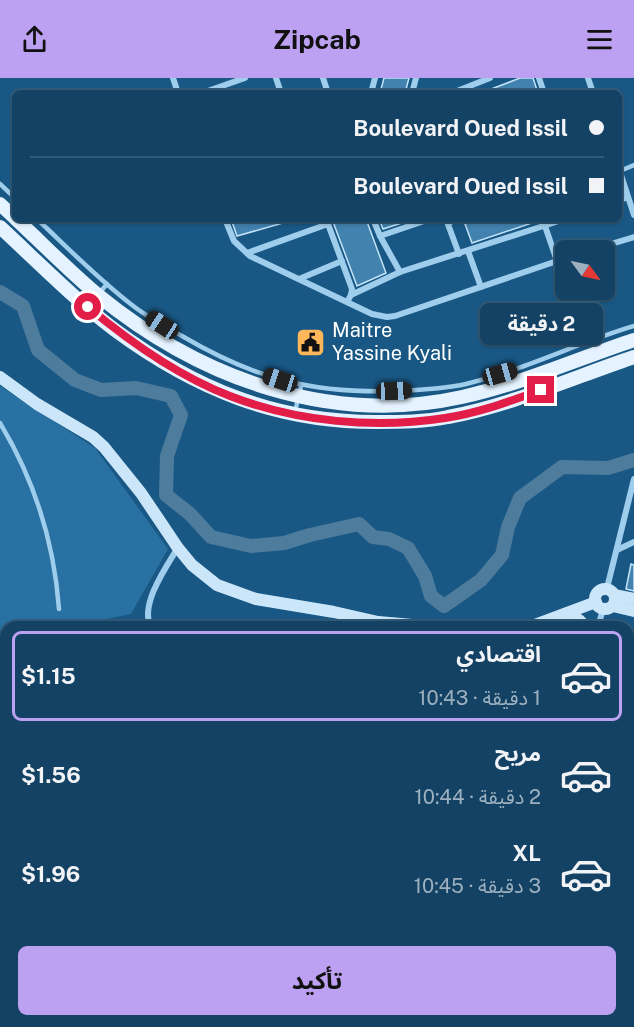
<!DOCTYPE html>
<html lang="ar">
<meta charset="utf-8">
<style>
:root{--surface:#134264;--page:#1c496a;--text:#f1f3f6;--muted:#9db0bf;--line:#325b78;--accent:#bca0f2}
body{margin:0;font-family:"Public Sans","Noto Sans Arabic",sans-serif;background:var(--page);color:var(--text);direction:rtl;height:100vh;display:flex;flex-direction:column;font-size:22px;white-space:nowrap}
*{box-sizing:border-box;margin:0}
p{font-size:20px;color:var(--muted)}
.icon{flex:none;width:33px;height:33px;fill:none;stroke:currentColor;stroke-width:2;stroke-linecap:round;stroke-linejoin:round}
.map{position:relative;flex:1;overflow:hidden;direction:ltr}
.panel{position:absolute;left:0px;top:543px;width:634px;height:406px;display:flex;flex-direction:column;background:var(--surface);border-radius:18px 18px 0 0;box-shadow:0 2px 4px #0004,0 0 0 2px var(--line);direction:rtl}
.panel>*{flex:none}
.guide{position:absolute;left:12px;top:12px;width:610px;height:132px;border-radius:9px;box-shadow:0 2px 4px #0004,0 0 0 2px var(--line);direction:rtl;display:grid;align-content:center;height:132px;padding:0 18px;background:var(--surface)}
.needle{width:39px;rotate:123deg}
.fabs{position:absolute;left:555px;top:162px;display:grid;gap:12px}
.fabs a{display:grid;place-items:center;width:60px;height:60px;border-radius:9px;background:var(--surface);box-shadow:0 2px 4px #0004,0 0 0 2px var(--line);font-size:30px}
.end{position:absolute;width:27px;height:27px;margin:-14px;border:8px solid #e11d48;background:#fff;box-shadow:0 0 0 3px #fff}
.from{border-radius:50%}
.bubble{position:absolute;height:42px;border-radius:9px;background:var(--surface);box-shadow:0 2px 4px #0004,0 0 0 2px var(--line);font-size:20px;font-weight:700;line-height:42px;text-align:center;direction:rtl}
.car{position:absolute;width:18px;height:36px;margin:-18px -9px;border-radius:8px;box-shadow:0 0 4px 2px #0007;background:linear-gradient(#222 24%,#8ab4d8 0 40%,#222 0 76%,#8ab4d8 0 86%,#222 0)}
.guide b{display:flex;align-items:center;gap:21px;height:57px;font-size:22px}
.guide b+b{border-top:2px solid var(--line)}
.guide i{width:15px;height:15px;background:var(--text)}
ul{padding:10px 0 0;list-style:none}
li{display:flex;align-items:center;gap:18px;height:90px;margin:0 12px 9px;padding:0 6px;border:3px solid transparent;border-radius:9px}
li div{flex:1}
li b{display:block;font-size:22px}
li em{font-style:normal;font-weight:700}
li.selected{border-color:var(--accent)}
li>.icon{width:54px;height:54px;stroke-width:1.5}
.cta{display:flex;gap:12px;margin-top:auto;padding:12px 18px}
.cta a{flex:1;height:69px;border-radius:9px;background:var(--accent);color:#111;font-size:24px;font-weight:700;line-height:69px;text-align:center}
header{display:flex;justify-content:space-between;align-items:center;height:78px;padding:0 18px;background:var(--accent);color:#111;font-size:27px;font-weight:700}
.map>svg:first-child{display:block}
</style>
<header><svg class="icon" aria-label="menu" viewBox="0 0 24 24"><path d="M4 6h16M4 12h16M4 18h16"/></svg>Zipcab<svg class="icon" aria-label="share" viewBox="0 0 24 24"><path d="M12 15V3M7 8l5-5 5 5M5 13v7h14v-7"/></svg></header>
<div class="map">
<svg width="634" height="949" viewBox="0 0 634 949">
<rect width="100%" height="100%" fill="#195885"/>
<g fill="#2871a2">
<path d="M0 308 95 370 168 471 131 536 68 549H6V561L0 562Z"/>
<path d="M0 594 6 600V632L0 639Z"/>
<path d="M6 637V686L0 680V643Z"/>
</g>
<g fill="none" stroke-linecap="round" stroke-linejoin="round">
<path stroke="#4e7c9d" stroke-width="14" d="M0 214 23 228 38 272 75 302 101 312 136 310 171 318 181 337 167 378 166 417 190 436 211 459 251 468 284 465 310 457 359 446 373 459 389 461 408 470 425 498 431 518 444 528 481 502 502 477 508 449 520 420 562 389 608 390 634 382"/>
</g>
<g fill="#4282af" stroke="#c4e4f9" stroke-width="1.5">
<path d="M384 0H409L405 15H380Z"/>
<path d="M520 0H533L538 15H481Z"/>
<path d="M231 141H290V143L237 158Z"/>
<path d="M332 141H366L386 195 357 208Z"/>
<path d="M379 141H414L383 151Z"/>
<path d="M478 141H541V142L472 165 465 146Z"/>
<path d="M631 486 634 487V513L626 511Z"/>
</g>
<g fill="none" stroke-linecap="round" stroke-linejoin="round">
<g stroke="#9fcdec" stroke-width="1.5" stroke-dasharray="3 4.5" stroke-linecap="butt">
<path d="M0 789 6 808"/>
<path d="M0 835 6 834"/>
<path d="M164 944 169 949"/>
<path d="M297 944 301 949"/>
<path d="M63 949 66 948 67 944"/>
<path d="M111 949 120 944"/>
<path d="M225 949 229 944"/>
<path d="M233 949 238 944"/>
</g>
<g stroke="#9fcdec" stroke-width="4.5">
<path d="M620 93 634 87"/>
<path d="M0 106 15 120"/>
<path d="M37 141C68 170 98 201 132 227 147 239 165 248 182 258 255 301 313 316 398 313 421 312 444 311 466 306 524 292 577 265 634 248"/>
<path d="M89 227 107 206"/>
<path d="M295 334 301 308"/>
<path d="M0 345C35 403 54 463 59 531"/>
<path d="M0 758 6 760"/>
<path d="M373 944 379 949"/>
<path d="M401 944 407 949"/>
</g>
<g stroke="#9fcdec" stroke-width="6">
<path d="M173 0 178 15"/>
<path d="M276 0 281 15"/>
<path d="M323 0 328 15"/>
<path d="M539 0 544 15"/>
<path d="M588 0 593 15"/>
<path d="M202 15 245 0"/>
<path d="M371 15 375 0"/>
<path d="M412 15 416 0"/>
<path d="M452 15 490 0"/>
<path d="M620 94 634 137"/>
<path d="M620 122 628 119"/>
<path d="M225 141 234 163 250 178 372 236 387 239 395 238 566 180"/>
<path d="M373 141 380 158 400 194 565 141"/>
<path d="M446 141 459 176"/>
<path d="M448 145 458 141"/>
<path d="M545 148 557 183"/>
<path d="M380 158 430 141"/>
<path d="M591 172 634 159"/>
<path d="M468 173 481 209"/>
<path d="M247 175 328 146 352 211 351 217 347 224"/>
<path d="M299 201 342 183"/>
<path d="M351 217 400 194"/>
<path d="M617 472 634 464"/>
<path d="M607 510 634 401"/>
<path d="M151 549C139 528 166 489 177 471"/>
<path d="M598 549 603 531"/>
<path d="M628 570 634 572"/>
<path d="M628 604 634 605"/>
<path d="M628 650 634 651"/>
<path d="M628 686 634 687"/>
<path d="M628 744 634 745"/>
<path d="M425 944 431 949"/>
</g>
<g stroke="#cce6f9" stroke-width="12">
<path d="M0 299 37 326 93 359 104 369 141 415 178 470 192 487 217 507 256 521 334 534 378 544 435 549"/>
<circle cx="605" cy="521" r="10"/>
<path d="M615 517 634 521"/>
<path d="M613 528 634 533"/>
<path d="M565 536 579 542 586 549"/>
<path d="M529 549 596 524"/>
</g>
<g stroke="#e4f3ff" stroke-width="14">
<path d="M0 126 15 140"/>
<path d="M16 141C43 166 70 194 99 218 201 301 331 348 462 319 521 306 577 281 634 262"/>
<path d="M0 149C38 184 74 221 115 252 195 311 276 344 376 344 400 344 425 344 448 339 512 327 572 300 634 279"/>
</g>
</g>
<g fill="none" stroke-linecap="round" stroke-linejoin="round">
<path stroke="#e11d48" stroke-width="8" d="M88 229C130 264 178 298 230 318 297 344 375 351 445 340 479 335 510 323 541 312"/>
</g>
<defs>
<symbol id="civic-square" viewBox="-11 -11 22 22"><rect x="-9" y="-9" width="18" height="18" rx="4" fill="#ffb75a" stroke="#195885"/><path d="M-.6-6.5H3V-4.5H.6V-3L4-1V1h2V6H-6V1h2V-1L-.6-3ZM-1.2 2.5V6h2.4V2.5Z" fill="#111"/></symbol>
</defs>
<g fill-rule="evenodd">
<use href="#civic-square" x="294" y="248" width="33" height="33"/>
</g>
<g text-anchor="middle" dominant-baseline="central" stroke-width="4.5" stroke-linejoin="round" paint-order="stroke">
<g font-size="20" fill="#fff" stroke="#195885" text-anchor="start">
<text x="332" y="252">Maitre<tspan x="332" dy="23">Yassine Kyali</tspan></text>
</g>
</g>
</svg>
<div class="fabs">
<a><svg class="needle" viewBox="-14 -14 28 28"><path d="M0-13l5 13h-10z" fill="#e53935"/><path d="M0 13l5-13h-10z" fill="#9db0bf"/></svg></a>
</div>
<i class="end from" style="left:88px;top:229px"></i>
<i class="end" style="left:541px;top:312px"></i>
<div class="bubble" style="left:480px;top:225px;width:123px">2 دقيقة</div>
<i class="car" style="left:162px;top:247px;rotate:303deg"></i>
<i class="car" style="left:500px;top:296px;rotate:74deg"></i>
<i class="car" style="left:280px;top:302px;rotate:288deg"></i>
<i class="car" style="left:394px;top:313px;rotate:88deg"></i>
<div class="guide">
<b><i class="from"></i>Boulevard Oued Issil</b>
<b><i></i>Boulevard Oued Issil</b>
</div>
<section class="panel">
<ul>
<li class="selected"><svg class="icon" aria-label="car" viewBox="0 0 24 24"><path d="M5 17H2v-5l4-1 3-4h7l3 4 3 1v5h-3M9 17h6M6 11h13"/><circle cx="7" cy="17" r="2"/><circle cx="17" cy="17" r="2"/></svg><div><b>اقتصادي</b><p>1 دقيقة · 10:43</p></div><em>$1.15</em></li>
<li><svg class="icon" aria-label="car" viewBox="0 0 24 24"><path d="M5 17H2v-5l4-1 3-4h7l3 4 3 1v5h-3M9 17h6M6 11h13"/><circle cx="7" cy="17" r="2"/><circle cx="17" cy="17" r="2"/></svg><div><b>مريح</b><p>2 دقيقة · 10:44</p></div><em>$1.56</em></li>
<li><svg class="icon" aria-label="car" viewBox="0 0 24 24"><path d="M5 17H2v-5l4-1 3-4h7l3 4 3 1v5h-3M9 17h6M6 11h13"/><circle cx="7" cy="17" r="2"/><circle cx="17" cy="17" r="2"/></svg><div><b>XL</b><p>3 دقيقة · 10:45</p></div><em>$1.96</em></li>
</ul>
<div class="cta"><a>تأكيد</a></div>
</section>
</div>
